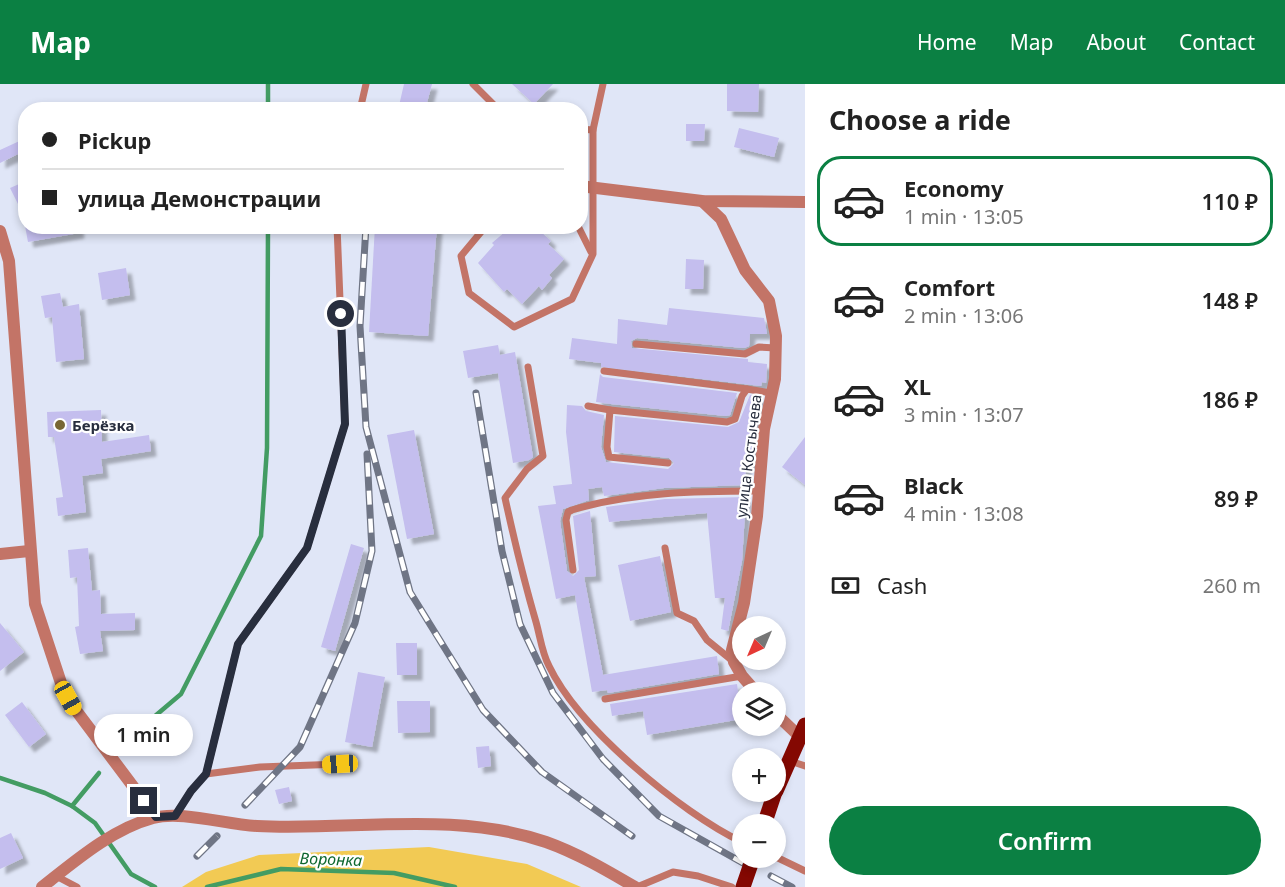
<!DOCTYPE html>
<meta charset="utf-8">
<style>
:root{--surface:#fff;--page:#f2f2f2;--text:#222;--muted:#767676;--line:#e0e0e0;--accent:#0b8043}
body{margin:0;font-family:"Noto Sans",sans-serif;background:var(--page);color:var(--text);height:100vh;display:flex;flex-direction:column;font-size:22px;white-space:nowrap}
*{box-sizing:border-box;margin:0}
p{font-size:20px;color:var(--muted)}
.icon{flex:none;width:33px;height:33px;fill:none;stroke:currentColor;stroke-width:2;stroke-linecap:round;stroke-linejoin:round}
.map{position:relative;flex:1;overflow:hidden}
.side{display:flex;flex-direction:column;background:var(--surface);width:480px}
.side>*{flex:none}
.top-card{position:absolute;left:18px;top:18px;width:570px;height:132px;border-radius:24px;box-shadow:0 3px 9px #0003;display:grid;align-content:center;height:132px;padding:0 24px;background:var(--surface)}
.needle{width:39px;rotate:224deg}
.buttons{position:absolute;left:732px;top:532px;display:grid;gap:12px}
.buttons a{display:grid;place-items:center;width:54px;height:54px;border-radius:50%;background:var(--surface);box-shadow:0 3px 9px #0003;font-size:30px}
.end{position:absolute;width:27px;height:27px;margin:-14px;border:8px solid #282e3e;background:#fff;box-shadow:0 0 0 3px #fff}
.from{border-radius:50%}
.bubble{position:absolute;height:42px;border-radius:21px;background:var(--surface);box-shadow:0 3px 9px #0003;font-size:20px;font-weight:600;line-height:42px;text-align:center}
.car{position:absolute;width:18px;height:36px;margin:-18px -9px;border-radius:8px;box-shadow:0 0 4px 2px #0007;background:linear-gradient(#f5c518 24%,#345 0 40%,#f5c518 0 76%,#345 0 86%,#f5c518 0)}
.top-card b{display:flex;align-items:center;gap:21px;height:57px;font-size:22px}
.top-card b+b{border-top:2px solid var(--line)}
.top-card i{width:15px;height:15px;background:var(--text)}
ul{padding:0;list-style:none}
li{display:flex;align-items:center;gap:18px;height:90px;margin:0 12px 9px;padding:0 12px;border:3px solid transparent;border-radius:24px}
li div{flex:1}
li b{display:block;font-size:22px}
li em{font-style:normal;font-weight:600}
li.current{border-color:var(--accent)}
li>.icon{width:54px;height:54px;stroke-width:1.5}
h2{padding:0 24px;font-size:27px;line-height:72px}
.pay{display:flex;align-items:center;gap:15px;height:66px;padding:0 24px;font-size:22px}
.pay p{margin-inline-start:auto}
.cta{display:flex;gap:12px;margin-top:auto;padding:12px 24px}
.cta a{flex:1;height:69px;border-radius:36px;background:var(--accent);color:#fff;font-size:24px;font-weight:600;line-height:69px;text-align:center}
header{display:flex;align-items:center;gap:36px;box-sizing:border-box;height:84px;padding:0 30px;background:var(--accent);color:#fff}
header strong{font-size:28px}
nav{display:flex;gap:33px;margin-inline-start:auto;font-size:21px}
main{display:flex;flex:1;min-height:0}
.map>svg:first-child{display:block}
</style>
<header>
<strong>Map</strong>
<nav><a>Home</a><a>Map</a><a>About</a><a>Contact</a></nav>
</header>
<main>
<div class="map">
<svg width="805" height="803" viewBox="0 0 805 803">
<defs>
<filter id="shadow"><feDropShadow dx="5.5" dy="5.5" stdDeviation="1.5" flood-color="#0004"/></filter>
</defs>
<rect width="100%" height="100%" fill="#e0e6f7"/>
<path fill="#f2ca54" d="M429 763 527 780 581 803H182L206 788 259 771Z"/>
<g fill="none" stroke-linecap="round" stroke-linejoin="round">
<g stroke="#439c63" stroke-width="4.5">
<path d="M268 26V0"/>
<path d="M122 660 181 610 261 452 267 364 268 142"/>
<path d="M0 694 45 709 72 722 95 739 131 790 155 803"/>
<path d="M72 722 99 689"/>
<path d="M207 803 281 785 394 789 455 803"/>
</g>
</g>
<g fill="#c4beee" filter="url(#shadow)">
<path d="M404 0H432L425 26H398Z"/>
<path d="M512 0H553L534 20Z"/>
<path d="M727 0H759L758 28 727 27Z"/>
<path d="M686 40H705L704 57H686Z"/>
<path d="M739 44 779 54 774 73 734 63Z"/>
<path d="M26 54V66L0 79V66Z"/>
<path d="M26 97V136L10 104Z"/>
<path d="M25 142H78L79 149 28 158Z"/>
<path d="M375 142H437L428 252 369 248Z"/>
<path d="M512 142H530L537 150 540 147 551 157 548 160 564 175 549 191 552 194 542 206 539 202 522 220 507 205 504 208 478 179 494 161 492 159Z"/>
<path d="M686 175 704 176 703 205H685Z"/>
<path d="M126 184 130 211 102 216 98 189Z"/>
<path d="M60 209 63 223 79 220 84 275 56 278 52 233 45 234 41 212Z"/>
<path d="M669 224 764 234 767 250H750L749 262 744 264 637 254 631 257 632 264 748 275V278L767 280 766 299 762 298 761 302 601 283V279L569 275 572 254 617 260 618 235 667 241Z"/>
<path d="M498 261 500 271 515 268 533 373 529 376 513 379 498 289 468 294 463 267Z"/>
<path d="M600 290 603 293 737 309 730 331 726 332 611 320 596 318Z"/>
<path d="M750 311 760 313 752 382 746 381 745 401 664 404 604 412 602 403 588 405 589 416 563 425 560 437 567 487 573 492 579 486 573 432 590 427 596 492 584 493 603 591 717 572 719 590 608 609 607 606 592 608 575 511 556 515 538 422 556 420 553 402 572 400 566 348 567 321 582 322 586 327 604 331 601 363 606 378 668 385 674 379 669 374 614 368 615 332 728 343 739 338Z"/>
<path d="M101 326 102 358 149 351 151 367 101 375 103 389 82 392 86 428 58 432 56 414 63 413 54 353H48L47 328Z"/>
<path d="M414 346 434 450 407 455 387 351Z"/>
<path d="M805 353V401L782 383Z"/>
<path d="M746 413 742 477 728 547 721 545 725 514H715L707 429 609 438 606 423 665 415Z"/>
<path d="M351 460 364 464 335 567 321 563Z"/>
<path d="M88 464 92 507 100 506 101 530 135 529V546L100 547 103 567 80 570 75 543 79 542 77 493 70 494 68 466Z"/>
<path d="M660 472 671 528 630 537 618 481Z"/>
<path d="M0 539 24 568 0 587Z"/>
<path d="M396 559H417V591H397Z"/>
<path d="M358 588 385 593 372 663 345 658Z"/>
<path d="M737 600 742 635 647 651 643 627 612 632 610 620Z"/>
<path d="M397 617H430V648L398 649Z"/>
<path d="M22 618 46 650 29 663 5 631Z"/>
<path d="M489 662 491 682 478 684 476 663Z"/>
<path d="M289 703 292 717 279 720 275 706Z"/>
<path d="M11 749 23 774 0 785V754Z"/>
</g>
<g fill="none" stroke-linecap="round" stroke-linejoin="round">
<g stroke="#c37467" stroke-width="7">
<path d="M473 0 499 26"/>
<path d="M360 26 366 0"/>
<path d="M580 45 593 46"/>
<path d="M486 142 461 172 469 209 514 243 572 215 593 170V46L603 0"/>
<path d="M578 142 591 168"/>
<path d="M636 260 745 270 759 263 776 264"/>
<path d="M528 283 543 372 527 385 505 414C514 455 524 497 536 538 540 552 542 569 549 582 578 643 681 729 742 758"/>
<path d="M604 287 747 305"/>
<path d="M588 322 610 326"/>
<path d="M668 379 609 373 607 363 610 326 727 338 735 335 742 312 747 305 771 309"/>
<path d="M665 464 677 529 694 537 707 556 734 578"/>
<path d="M573 486 566 436 568 428 572 426C632 408 697 407 759 407"/>
<path d="M605 615 742 592"/>
<path d="M790 677 805 682"/>
<path d="M206 690 260 683 340 680"/>
<path d="M175 732 191 707 206 690 238 560 307 464 345 340 337 142"/>
<path d="M776 773 805 787"/>
<path d="M56 792 77 803"/>
<path d="M637 803 673 788 698 792 732 803"/>
</g>
<g stroke="#c37467" stroke-width="12">
<path d="M580 102 702 117 805 118"/>
<path d="M702 117 721 135 745 186 769 217 776 252 775 295 764 345 757 432 744 519 732 566 734 578 742 592 757 609"/>
<path d="M0 147 9 177 35 520 62 602 75 625 156 733"/>
<path d="M0 470 29 467"/>
<path d="M776 630 799 652"/>
</g>
<path stroke="#c37467" stroke-width="12" d="M42 803C75 777 112 745 153 734 181 726 227 741 257 742 352 747 453 726 546 758 577 769 606 786 635 803"/>
<g stroke="#840802" stroke-width="15">
<path d="M776 707 805 641"/>
<path d="M764 741 775 708"/>
</g>
<defs>
<g id="rail">
<path d="M366 142 360 242 366 343 410 508 483 626 542 688 632 752"/>
<path d="M476 309 502 467 520 540 553 609 603 675 659 732 743 779"/>
<path d="M245 721 300 663 355 539 372 467 367 370"/>
<path d="M197 772 217 752"/>
<path d="M771 792 792 803"/>
</g>
</defs>
<use href="#rail" stroke="#6f7585" stroke-width="7"/>
<use href="#rail" stroke="#fff" stroke-width="4.5" stroke-dasharray="14" stroke-linecap="butt"/>
<path stroke="#840802" stroke-width="15" d="M743 803 753 774"/>
</g>
<g fill="none" stroke-linecap="round" stroke-linejoin="round">
<path stroke="#282e3e" stroke-width="8" d="M144 717 156 733 175 732 191 707 206 690 238 560 307 464 345 340 341 230"/>
</g>
<circle fill="#786634" stroke="#fff" stroke-width="2" cx="60" cy="341" r="6"/>
<g text-anchor="middle" dominant-baseline="central" stroke-width="4.5" stroke-linejoin="round" paint-order="stroke">
<g font-size="15" font-weight="bold" fill="#282e3e" stroke="#fff" text-anchor="start">
<text x="72" y="341">Берёзка</text>
</g>
<g font-size="15" fill="#282e3e" stroke="#fff">
<text transform="translate(748 372) rotate(-83)">улица Костычева</text>
</g>
<g font-size="16" font-style="italic" fill="#0c662e" stroke="#fff">
<text transform="translate(331 775) rotate(2)">Воронка</text>
</g>
</g>
</svg>
<div class="buttons">
<a><svg class="needle" viewBox="-14 -14 28 28"><path d="M0-13l5 13h-10z" fill="#e53935"/><path d="M0 13l5-13h-10z" fill="#767676"/></svg></a>
<a><svg class="icon" aria-label="layers" viewBox="0 0 24 24"><path d="M12 4l9 5-9 5-9-5zM3 14l9 5 9-5"/></svg></a>
<a>+</a>
<a>−</a>
</div>
<i class="end from" style="left:341px;top:230px"></i>
<i class="end" style="left:144px;top:717px"></i>
<div class="bubble" style="left:94px;top:630px;width:99px">1 min</div>
<i class="car" style="left:68px;top:614px;rotate:151deg"></i>
<i class="car" style="left:340px;top:680px;rotate:267deg"></i>
<div class="top-card">
<b><i class="from"></i>Pickup</b>
<b><i></i>улица Демонстрации</b>
</div>
</div>
<section class="side">
<h2>Choose a ride</h2>
<ul>
<li class="current"><svg class="icon" aria-label="car" viewBox="0 0 24 24"><path d="M5 17H2v-5l4-1 3-4h7l3 4 3 1v5h-3M9 17h6M6 11h13"/><circle cx="7" cy="17" r="2"/><circle cx="17" cy="17" r="2"/></svg><div><b>Economy</b><p>1 min · 13:05</p></div><em>110 ₽</em></li>
<li><svg class="icon" aria-label="car" viewBox="0 0 24 24"><path d="M5 17H2v-5l4-1 3-4h7l3 4 3 1v5h-3M9 17h6M6 11h13"/><circle cx="7" cy="17" r="2"/><circle cx="17" cy="17" r="2"/></svg><div><b>Comfort</b><p>2 min · 13:06</p></div><em>148 ₽</em></li>
<li><svg class="icon" aria-label="car" viewBox="0 0 24 24"><path d="M5 17H2v-5l4-1 3-4h7l3 4 3 1v5h-3M9 17h6M6 11h13"/><circle cx="7" cy="17" r="2"/><circle cx="17" cy="17" r="2"/></svg><div><b>XL</b><p>3 min · 13:07</p></div><em>186 ₽</em></li>
<li><svg class="icon" aria-label="car" viewBox="0 0 24 24"><path d="M5 17H2v-5l4-1 3-4h7l3 4 3 1v5h-3M9 17h6M6 11h13"/><circle cx="7" cy="17" r="2"/><circle cx="17" cy="17" r="2"/></svg><div><b>Black</b><p>4 min · 13:08</p></div><em>89 ₽</em></li>
</ul>
<div class="pay"><svg class="icon" aria-label="cash" viewBox="0 0 24 24"><path d="M3 7h18v10H3z"/><circle cx="12" cy="12" r="2"/></svg>Cash<p>260 m</p></div>
<div class="cta"><a>Confirm</a></div>
</section>
</main>
